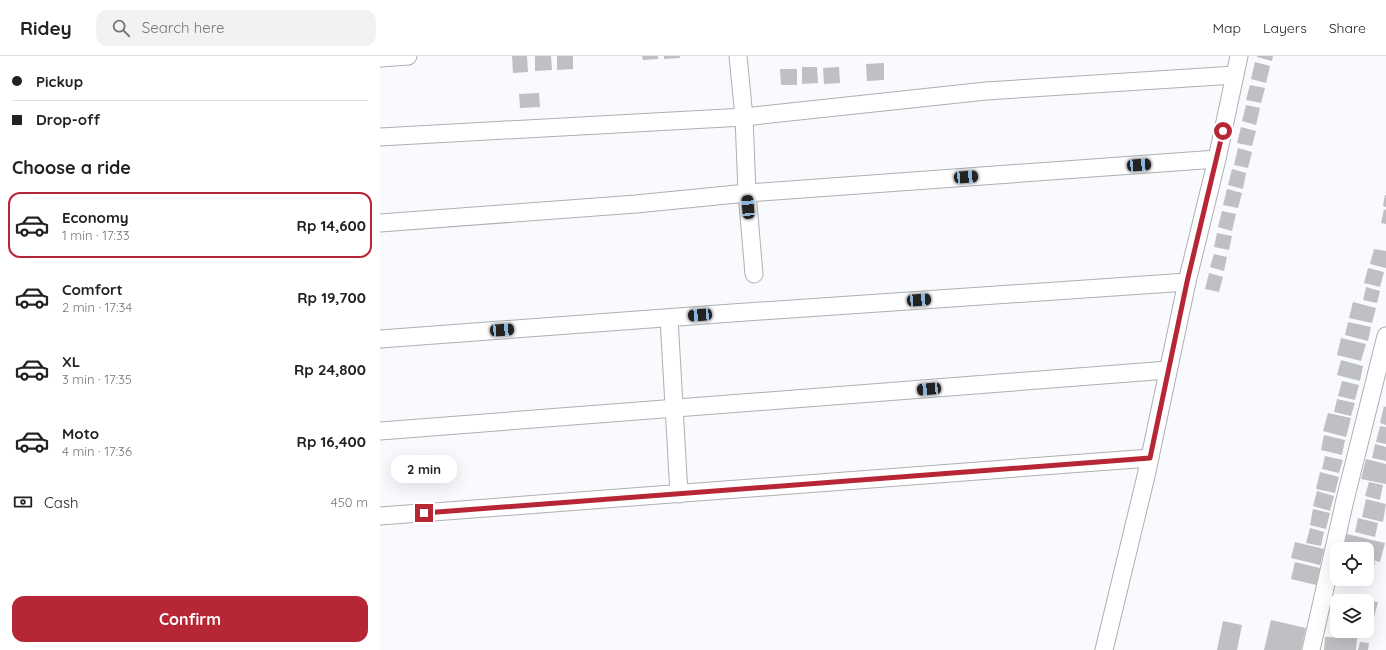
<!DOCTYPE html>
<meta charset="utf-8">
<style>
:root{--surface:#fff;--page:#f2f2f2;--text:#222;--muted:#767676;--line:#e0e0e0;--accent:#b72635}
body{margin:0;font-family:Quicksand,sans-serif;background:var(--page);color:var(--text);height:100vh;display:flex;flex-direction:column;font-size:15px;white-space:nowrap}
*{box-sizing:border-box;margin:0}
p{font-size:13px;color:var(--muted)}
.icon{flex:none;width:22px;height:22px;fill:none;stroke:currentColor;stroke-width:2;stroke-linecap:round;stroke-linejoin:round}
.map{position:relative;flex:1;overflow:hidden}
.drawer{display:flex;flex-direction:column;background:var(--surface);width:380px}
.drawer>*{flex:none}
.hud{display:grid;align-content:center;height:88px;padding:0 12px;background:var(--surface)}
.fabs{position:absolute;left:950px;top:486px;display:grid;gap:8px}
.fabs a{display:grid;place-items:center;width:44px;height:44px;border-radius:8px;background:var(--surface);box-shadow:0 4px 16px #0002;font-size:20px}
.end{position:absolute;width:18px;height:18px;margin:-9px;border:5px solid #b72635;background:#fff;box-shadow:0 0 0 2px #fff}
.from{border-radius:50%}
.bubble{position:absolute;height:28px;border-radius:12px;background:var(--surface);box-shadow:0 4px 16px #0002;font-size:13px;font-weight:700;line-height:28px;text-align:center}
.car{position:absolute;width:12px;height:24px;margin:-12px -6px;border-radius:5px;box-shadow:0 0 3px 1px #0007;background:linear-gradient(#222 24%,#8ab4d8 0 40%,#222 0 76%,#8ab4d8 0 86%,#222 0)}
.hud b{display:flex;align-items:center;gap:14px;height:38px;font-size:15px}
.hud b+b{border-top:1px solid var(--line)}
.hud i{width:10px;height:10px;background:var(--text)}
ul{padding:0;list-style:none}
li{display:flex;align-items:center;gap:12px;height:66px;margin:0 8px 6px;padding:0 4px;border:2px solid transparent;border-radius:12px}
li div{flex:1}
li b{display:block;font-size:15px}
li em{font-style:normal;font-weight:700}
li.on{border-color:var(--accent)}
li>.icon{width:36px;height:36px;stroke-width:1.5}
h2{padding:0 12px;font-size:18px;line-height:48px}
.pay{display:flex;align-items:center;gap:10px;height:44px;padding:0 12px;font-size:15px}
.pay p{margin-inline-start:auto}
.primary-button{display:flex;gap:8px;margin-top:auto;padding:8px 12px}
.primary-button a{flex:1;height:46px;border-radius:12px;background:var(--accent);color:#fff;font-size:16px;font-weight:700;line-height:46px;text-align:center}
header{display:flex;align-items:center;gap:24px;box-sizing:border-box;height:56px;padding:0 20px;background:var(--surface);border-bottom:1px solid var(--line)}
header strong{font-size:19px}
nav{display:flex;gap:22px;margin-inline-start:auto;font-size:14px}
.search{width:280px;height:36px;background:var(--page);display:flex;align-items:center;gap:10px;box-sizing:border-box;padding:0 14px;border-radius:12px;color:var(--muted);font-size:15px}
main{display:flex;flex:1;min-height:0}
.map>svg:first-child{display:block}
</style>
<header>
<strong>Ridey</strong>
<div class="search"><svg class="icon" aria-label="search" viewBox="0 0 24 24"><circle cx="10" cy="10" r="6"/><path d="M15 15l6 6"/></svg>Search here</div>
<nav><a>Map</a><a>Layers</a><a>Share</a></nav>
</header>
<main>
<section class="drawer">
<div class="hud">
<b><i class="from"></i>Pickup</b>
<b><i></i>Drop-off</b>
</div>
<h2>Choose a ride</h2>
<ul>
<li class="on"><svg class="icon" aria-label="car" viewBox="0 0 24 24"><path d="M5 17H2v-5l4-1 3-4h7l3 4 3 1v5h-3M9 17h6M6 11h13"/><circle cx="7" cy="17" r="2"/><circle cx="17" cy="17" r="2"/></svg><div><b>Economy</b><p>1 min · 17:33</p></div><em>Rp 14,600</em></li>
<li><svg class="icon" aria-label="car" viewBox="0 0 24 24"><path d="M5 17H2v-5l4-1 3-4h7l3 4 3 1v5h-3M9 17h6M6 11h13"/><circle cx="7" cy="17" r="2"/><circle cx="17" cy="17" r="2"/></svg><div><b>Comfort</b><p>2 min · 17:34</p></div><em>Rp 19,700</em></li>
<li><svg class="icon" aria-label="car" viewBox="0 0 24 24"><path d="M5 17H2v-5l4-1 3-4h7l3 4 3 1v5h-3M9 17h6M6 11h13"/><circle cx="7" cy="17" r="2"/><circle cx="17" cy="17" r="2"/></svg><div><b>XL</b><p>3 min · 17:35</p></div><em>Rp 24,800</em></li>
<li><svg class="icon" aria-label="car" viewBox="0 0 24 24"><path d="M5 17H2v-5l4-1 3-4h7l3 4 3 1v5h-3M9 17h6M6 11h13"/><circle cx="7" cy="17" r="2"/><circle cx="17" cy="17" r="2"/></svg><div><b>Moto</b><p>4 min · 17:36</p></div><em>Rp 16,400</em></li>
</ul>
<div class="pay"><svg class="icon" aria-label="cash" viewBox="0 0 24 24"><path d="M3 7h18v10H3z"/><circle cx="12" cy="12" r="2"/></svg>Cash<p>450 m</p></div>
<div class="primary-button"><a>Confirm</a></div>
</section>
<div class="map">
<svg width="1006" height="594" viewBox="0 0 1006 594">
<rect width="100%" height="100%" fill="#f8fafd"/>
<g fill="#bfc0c3">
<path d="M132 0H147L148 16 133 17Z"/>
<path d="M155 0H171L172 14 155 15Z"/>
<path d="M177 0H193V13L177 14Z"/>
<path d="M262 0H278V3L263 4Z"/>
<path d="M284 0H300V2L284 3Z"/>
<path d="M877 0H893L892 5 877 1Z"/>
<path d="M875 6 890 10 886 27 871 23Z"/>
<path d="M504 7V24L487 25 486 8Z"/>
<path d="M422 11H437L438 27 422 28Z"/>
<path d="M459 11 460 27 444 28 443 12Z"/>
<path d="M400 13H417V29H401Z"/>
<path d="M870 29 885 32 881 47 866 44Z"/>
<path d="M159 37 160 51 140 52 139 38Z"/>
<path d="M866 49 880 52 876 69 862 65Z"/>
<path d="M861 71 876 75 872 90 857 87Z"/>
<path d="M858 92 872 96 868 112 854 109Z"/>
<path d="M852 113 866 117 863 133 848 129Z"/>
<path d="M847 133 862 137 858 152 843 149Z"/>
<path d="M1005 139H1006V151L1003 150Z"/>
<path d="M1004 153 1006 154V168L1001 167Z"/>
<path d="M842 155 856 158 852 175 838 171Z"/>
<path d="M837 177 852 180 849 194 834 191Z"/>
<path d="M994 193 1006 195V212L990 208Z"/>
<path d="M834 198 847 201 844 215 830 211Z"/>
<path d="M988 212 1004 216 1000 231 984 227Z"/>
<path d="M829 217 843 221 839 236 825 233Z"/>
<path d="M986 231 1000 235 997 247 983 244Z"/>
<path d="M973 246 996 252 992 267 969 262Z"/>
<path d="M968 266 991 271 988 285 965 279Z"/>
<path d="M961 282 986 288 981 305 957 299Z"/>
<path d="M961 304 983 310 980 325 957 319Z"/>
<path d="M962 325 979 329 975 344 958 340Z"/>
<path d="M957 343 975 347 971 360 954 356Z"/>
<path d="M1004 350 1006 351V369L1000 367Z"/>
<path d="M948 357 971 362 966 381 943 375Z"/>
<path d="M1000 370 1006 371V388L996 386Z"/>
<path d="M944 379 965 384 962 399 941 394Z"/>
<path d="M995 388 1006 391V405L992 402Z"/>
<path d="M945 400 963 404 959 417 942 413Z"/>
<path d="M986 403 1006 408V428L981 423Z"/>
<path d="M940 416 959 421 955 437 936 433Z"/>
<path d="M989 426 1003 429 1000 444 985 440Z"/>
<path d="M937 435 954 440 950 455 933 450Z"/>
<path d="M986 443 1006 448 1003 466 982 461Z"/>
<path d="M933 453 950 457 946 473 930 469Z"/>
<path d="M978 462 998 467 995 481 975 476Z"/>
<path d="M930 472 944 476 941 490 926 487Z"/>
<path d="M967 478 1005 487 1000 506 987 503V493H963Z"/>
<path d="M915 486 944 493 940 509 911 502Z"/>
<path d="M987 504 995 506 991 523 987 522Z"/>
<path d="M915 506 940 512 936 529 911 523Z"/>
<path d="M987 544 998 546 993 565 987 563Z"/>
<path d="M891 564 926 572 921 594H884Z"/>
<path d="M843 565 862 569 857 594H837Z"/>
<path d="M956 567 957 575H980L979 580 955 577Z"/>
<path d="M945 581 977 582 976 594H944Z"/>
<path d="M980 586 989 587 988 594H978Z"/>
</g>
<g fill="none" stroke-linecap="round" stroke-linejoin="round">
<defs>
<g id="minor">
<path d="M358 0 364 61 367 137 374 218"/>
<path d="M0 2 28 0"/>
<path d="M0 81 364 61 606 35 855 19"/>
<path d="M0 167 256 148 367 137 837 103"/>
<path d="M289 262 299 438"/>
<path d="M0 283 352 257 807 226"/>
<path d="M0 375 788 314"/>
<path d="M0 460 770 402"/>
<path d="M724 594 766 420 807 226 837 103 859 0"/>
<path d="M931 594 965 444 1006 280"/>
</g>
</defs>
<use href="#minor" stroke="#aeafb2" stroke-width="19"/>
<use href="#minor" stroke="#fff" stroke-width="17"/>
</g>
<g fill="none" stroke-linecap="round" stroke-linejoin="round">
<path stroke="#b72635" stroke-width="5" d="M44 457 770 402 807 226 843 75"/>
</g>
</svg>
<div class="fabs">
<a><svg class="icon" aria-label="locate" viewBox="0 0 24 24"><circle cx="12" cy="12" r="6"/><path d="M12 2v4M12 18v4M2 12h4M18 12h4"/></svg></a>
<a><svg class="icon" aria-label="layers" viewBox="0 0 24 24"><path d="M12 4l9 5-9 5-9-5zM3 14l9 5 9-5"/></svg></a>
</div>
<i class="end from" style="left:843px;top:75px"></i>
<i class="end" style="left:44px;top:457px"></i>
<div class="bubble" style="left:11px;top:399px;width:66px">2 min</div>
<i class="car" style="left:759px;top:109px;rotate:86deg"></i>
<i class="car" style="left:586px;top:121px;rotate:86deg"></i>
<i class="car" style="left:368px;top:151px;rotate:355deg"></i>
<i class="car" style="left:539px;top:244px;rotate:86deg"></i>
<i class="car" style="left:320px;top:259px;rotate:266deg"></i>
<i class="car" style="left:122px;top:274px;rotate:86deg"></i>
<i class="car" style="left:549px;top:333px;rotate:265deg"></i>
</div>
</main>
